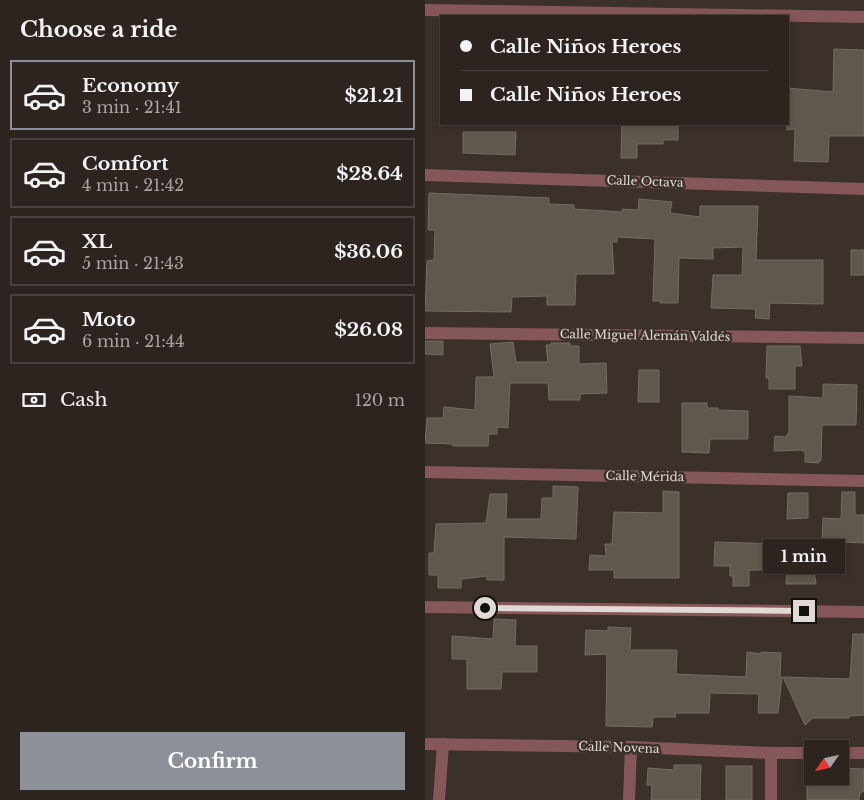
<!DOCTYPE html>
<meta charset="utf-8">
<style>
:root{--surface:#2d2420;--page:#39302d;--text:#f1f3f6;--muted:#a7a4a5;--line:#48413e;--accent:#8c9099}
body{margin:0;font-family:"Libre Baskerville",serif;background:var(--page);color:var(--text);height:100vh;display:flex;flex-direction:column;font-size:19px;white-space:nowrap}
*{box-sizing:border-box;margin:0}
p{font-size:16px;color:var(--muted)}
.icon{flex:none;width:28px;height:28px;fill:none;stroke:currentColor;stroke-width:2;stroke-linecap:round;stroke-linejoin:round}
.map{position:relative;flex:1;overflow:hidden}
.side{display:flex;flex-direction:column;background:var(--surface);width:425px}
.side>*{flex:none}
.hud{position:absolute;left:15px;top:15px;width:349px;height:110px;border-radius:0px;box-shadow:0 2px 8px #0003,0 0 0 1px var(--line);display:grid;align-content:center;height:110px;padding:0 20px;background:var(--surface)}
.needle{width:32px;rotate:236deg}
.buttons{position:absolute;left:379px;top:740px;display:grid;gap:10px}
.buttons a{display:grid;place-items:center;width:45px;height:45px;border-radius:0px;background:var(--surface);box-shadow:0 2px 8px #0003,0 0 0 1px var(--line);font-size:25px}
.end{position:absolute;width:22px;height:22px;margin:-11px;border:6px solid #e1d9d5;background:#111;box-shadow:0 0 0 2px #111}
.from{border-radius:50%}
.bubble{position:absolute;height:35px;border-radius:0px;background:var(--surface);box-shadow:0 2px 8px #0003,0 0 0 1px var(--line);font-size:16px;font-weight:800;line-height:35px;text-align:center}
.hud b{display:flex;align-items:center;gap:18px;height:48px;font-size:19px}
.hud b+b{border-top:1px solid var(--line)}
.hud i{width:12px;height:12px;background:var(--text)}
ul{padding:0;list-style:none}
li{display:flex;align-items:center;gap:15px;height:70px;margin:0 10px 8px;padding:0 10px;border:2px solid var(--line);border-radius:0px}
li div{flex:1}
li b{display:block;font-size:19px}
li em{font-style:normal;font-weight:800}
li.selected{border-color:var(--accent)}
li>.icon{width:45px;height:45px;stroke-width:1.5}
h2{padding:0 20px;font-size:22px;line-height:60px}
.pay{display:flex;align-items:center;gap:12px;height:55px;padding:0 20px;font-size:19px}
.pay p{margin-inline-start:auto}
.action{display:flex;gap:10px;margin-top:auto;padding:10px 20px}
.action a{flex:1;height:58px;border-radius:0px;background:var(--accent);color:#fff;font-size:20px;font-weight:800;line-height:58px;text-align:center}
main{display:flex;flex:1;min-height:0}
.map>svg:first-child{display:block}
</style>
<main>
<section class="side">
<h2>Choose a ride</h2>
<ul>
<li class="selected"><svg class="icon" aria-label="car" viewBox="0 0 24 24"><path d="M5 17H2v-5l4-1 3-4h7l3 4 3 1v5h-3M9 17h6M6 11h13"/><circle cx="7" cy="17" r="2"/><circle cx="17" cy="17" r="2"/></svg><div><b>Economy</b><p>3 min · 21:41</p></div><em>$21.21</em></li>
<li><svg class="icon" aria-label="car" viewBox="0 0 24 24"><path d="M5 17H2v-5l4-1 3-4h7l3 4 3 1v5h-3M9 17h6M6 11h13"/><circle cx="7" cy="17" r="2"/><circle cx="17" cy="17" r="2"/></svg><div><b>Comfort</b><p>4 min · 21:42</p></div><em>$28.64</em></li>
<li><svg class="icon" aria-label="car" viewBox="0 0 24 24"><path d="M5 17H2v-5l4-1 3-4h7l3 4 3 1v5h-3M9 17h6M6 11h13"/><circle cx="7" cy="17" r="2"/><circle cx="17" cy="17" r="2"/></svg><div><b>XL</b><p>5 min · 21:43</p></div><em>$36.06</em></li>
<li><svg class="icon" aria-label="car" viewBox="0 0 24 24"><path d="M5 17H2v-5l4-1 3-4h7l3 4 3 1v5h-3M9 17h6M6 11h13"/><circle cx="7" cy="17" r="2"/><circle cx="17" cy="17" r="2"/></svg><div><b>Moto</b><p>6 min · 21:44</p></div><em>$26.08</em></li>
</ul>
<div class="pay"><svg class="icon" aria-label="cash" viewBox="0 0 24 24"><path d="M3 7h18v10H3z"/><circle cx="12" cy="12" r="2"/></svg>Cash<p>120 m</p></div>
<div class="action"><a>Confirm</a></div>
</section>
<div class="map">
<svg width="439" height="800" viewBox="0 0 439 800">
<rect width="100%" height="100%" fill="#3c302b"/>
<g fill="#5f584d" stroke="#746c61">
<path d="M409 49 439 50V136H404L403 162 369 161 370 129 362 130V88L408 92Z"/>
<path d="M197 124H253V140H238V144H212V158H196Z"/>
<path d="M38 132H91L90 155 38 153Z"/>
<path d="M4 193 124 198V204L149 205V209L198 212 197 209 213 210 214 199 247 202 245 213 275 217V206H333L331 260H398V304L345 303 344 319 330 318 331 309 286 308 288 275H317L318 247 288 248V259L254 258 253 303H235V301H228L230 239 192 237V242H187L189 274H151L150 305H122V296L87 297 86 312 0 311 2 261 9 260 10 230H3Z"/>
<rect x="426" y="250" width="13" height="25"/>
<path d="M0 341H18V355L0 354Z"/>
<path d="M88 342 91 362H123L121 345H126V343H145V346H154V364L181 363 182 393 155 394V400H124L123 383H85L83 428 72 427V434H64L63 446H28V444L0 443 2 418H18L19 407 50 410 51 377H69L65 344Z"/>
<path d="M342 346H375L377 366H370V389H344V378H341Z"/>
<path d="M214 370H234V402H213Z"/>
<path d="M398 384 432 385 431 425H397L396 461H393L394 463 380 462V451H377V450L349 451 350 436 362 437V434H364V396L398 398Z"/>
<path d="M257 403H282V408H293V410L323 411V439H285L284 453 257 452Z"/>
<path d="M128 486 153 487 151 539 79 537V580H62V576L36 579V588H13V575H4V553H9L11 524 61 523 65 494H82L81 519H116L117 498H128Z"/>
<path d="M238 491 254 492V578H189V570H164L165 555 181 556 180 544H187L189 512 238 513Z"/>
<path d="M417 492H430V515H439V543L397 541 398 518 416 519Z"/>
<path d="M363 493H383V518L362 519Z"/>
<path d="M290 542 390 545 389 570 391 584H361L362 570H324V586H308V576H305V566H289Z"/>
<path d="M69 619 91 620 90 646H112V672H77L76 689H42V659H27V636L68 639Z"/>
<path d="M183 627 206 628 205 650H252L251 674 321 677 322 652 336 654V652L356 653 355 677H357L353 713H333L334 694 285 693 284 713H250L251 717H228L227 727 181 726 182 654 160 655 161 630 183 631Z"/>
<path d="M428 634H439V715L424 716V718H388L380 725 358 677 425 679Z"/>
<path d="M249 765H276L275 800H226L227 785H222L223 768 249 770Z"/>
<rect x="301" y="766" width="26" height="34"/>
<path d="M415 768 439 769V791L435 793 434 800H382V776H415Z"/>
</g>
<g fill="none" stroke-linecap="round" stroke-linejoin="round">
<g stroke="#855758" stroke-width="12">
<path d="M0 10 439 17"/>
<path d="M0 175 439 189"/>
<path d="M0 333 439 338"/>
<path d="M0 472 439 481"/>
<path d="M0 607 439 612"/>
<path d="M0 744 206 747 346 753H388"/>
<path d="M346 753V800"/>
<path d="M415 753H439"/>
<path d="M14 800 18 744"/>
<path d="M204 800 206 747"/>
</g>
</g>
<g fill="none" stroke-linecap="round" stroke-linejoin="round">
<path stroke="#e1d9d5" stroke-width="6" d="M60 608 379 611"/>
</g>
<g text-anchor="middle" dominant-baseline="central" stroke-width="5" stroke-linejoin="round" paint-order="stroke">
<g font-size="12" fill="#e1d9d5" stroke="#3c302b">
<text transform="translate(220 181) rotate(2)">Calle Octava</text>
<text transform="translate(220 335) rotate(1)">Calle Miguel Alemán Valdés</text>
<text transform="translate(220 476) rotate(1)">Calle Mérida</text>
<text transform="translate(194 747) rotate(2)">Calle Novena</text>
</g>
</g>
</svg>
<div class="buttons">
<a><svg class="needle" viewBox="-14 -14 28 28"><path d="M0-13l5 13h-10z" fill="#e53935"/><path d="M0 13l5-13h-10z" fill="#a7a4a5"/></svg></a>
</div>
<i class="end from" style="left:60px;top:608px"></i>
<i class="end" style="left:379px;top:611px"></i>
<div class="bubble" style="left:338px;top:539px;width:82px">1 min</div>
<div class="hud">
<b><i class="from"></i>Calle Niños Heroes</b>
<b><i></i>Calle Niños Heroes</b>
</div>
</div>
</main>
